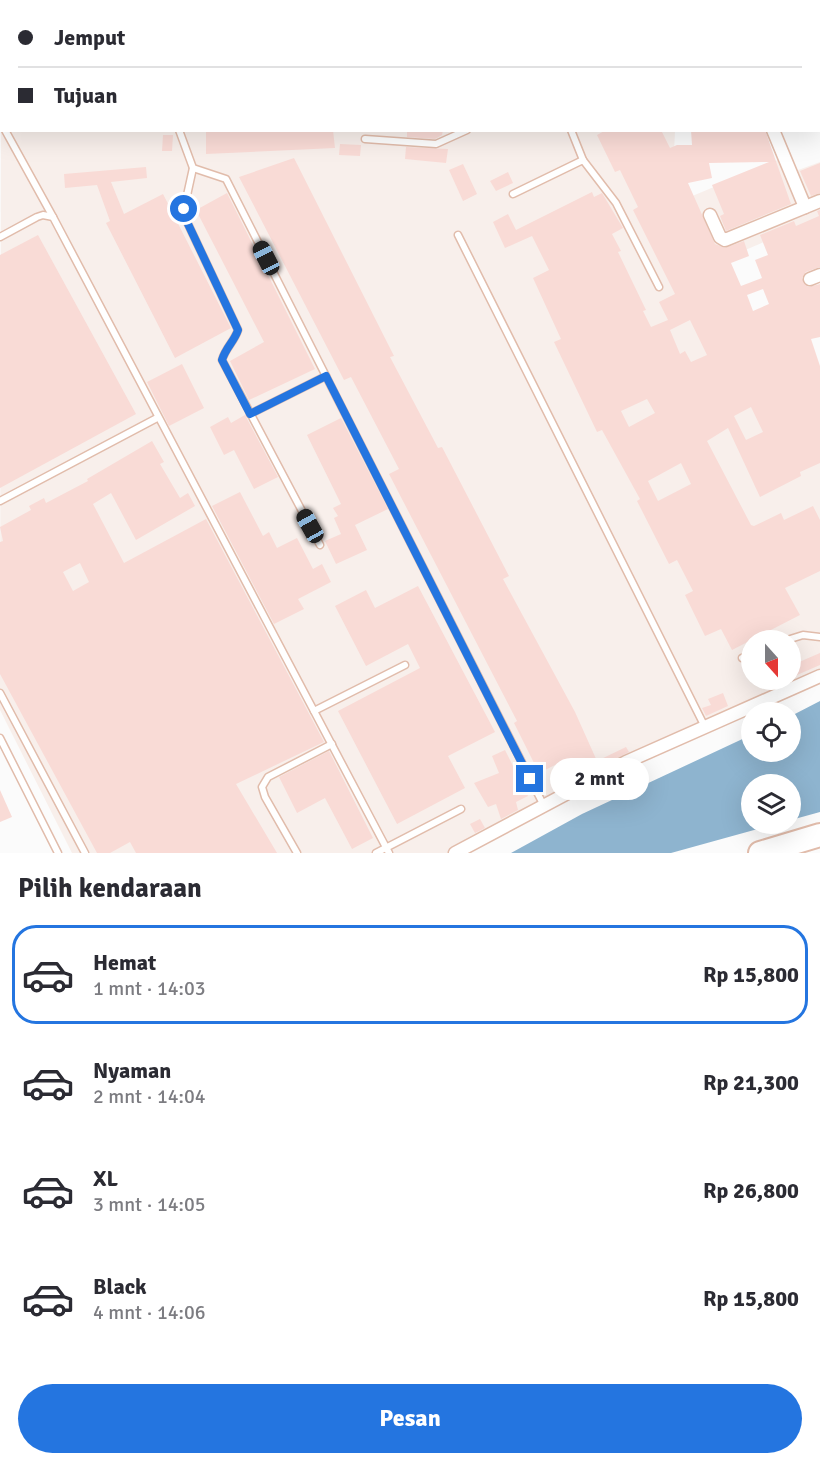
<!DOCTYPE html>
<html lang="id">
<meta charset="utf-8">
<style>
:root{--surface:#fff;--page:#f7f7f7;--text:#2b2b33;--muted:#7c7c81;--line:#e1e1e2;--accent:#2475e0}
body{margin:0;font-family:Signika,sans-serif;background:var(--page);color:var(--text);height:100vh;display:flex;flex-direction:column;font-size:22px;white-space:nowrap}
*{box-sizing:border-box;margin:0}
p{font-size:20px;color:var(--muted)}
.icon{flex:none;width:33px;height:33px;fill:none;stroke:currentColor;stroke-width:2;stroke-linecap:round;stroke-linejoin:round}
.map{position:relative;height:853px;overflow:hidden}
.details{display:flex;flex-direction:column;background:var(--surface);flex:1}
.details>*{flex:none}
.guide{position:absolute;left:0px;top:0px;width:820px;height:132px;box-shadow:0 6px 24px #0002;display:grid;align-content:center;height:132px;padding:0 18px;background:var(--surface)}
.needle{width:39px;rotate:159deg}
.controls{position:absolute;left:741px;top:630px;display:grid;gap:12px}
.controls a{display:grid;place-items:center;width:60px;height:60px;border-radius:50%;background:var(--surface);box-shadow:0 6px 24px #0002;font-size:30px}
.end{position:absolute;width:27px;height:27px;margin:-14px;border:8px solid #2475e0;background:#fff;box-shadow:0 0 0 3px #fff}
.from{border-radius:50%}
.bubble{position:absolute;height:42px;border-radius:21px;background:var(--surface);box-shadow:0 6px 24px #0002;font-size:20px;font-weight:700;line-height:42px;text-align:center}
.car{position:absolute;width:18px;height:36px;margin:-18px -9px;border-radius:8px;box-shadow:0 0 4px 2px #0007;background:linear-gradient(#222 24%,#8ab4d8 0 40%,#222 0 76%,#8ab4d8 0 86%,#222 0)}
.guide b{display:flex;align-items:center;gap:21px;height:57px;font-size:22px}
.guide b+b{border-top:2px solid var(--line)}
.guide i{width:15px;height:15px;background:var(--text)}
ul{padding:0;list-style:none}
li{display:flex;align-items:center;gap:18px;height:99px;margin:0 12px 9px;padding:0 6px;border:3px solid transparent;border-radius:24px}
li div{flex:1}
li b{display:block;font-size:22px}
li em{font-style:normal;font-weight:700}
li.current{border-color:var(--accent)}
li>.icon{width:54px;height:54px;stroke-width:1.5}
h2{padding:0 18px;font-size:27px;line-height:72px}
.action{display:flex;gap:12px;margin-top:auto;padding:12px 18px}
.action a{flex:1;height:69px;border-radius:36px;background:var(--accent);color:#fff;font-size:24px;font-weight:700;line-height:69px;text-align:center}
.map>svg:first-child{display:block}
</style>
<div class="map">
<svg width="820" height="853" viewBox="0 0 820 853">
<rect width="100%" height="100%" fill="#fbfbfb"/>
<path fill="#f8efeb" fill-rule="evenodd" d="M1 86 2 130 675 131 674 153 690 197 783 158 790 173 820 162V218L708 266 820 405V668L451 853H72L0 710ZM752 640H790V680H752Z"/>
<path fill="#c0edd6" d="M0 0H264L2 2 0 87Z"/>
<path fill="#8eb4cf" d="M820 701V812L791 820 790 784H752V824H776L671 853H511L582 814 751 735 752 752H790L791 716Z"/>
<g fill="#f9dbd6" fill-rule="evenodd">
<path d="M206 130H333L335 148 206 154Z"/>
<path d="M407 130H443L442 135 435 139 407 137Z"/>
<path d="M606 130H661L670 148 677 145H692L691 130H765L791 204 726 231 720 216 724 214 712 185 769 162 709 163 712 178 688 183 715 244 725 248 744 241 749 256 731 263 741 286 762 278 755 260 768 255 760 235 794 221 796 226 819 216 817 211 820 210V267L806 272 802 278 808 287 820 284V337L811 339 820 366V463L800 472 801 476 760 497 728 428 707 441 751 525 754 526 781 513 784 520 813 506 820 520V571L785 588 800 615 732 650 721 629 705 636 685 595 693 591 677 560 669 564 637 501 640 499 602 430 597 432 554 342 561 339 533 278 549 270 532 236 505 248 493 222 508 214 516 230 592 192 594 197 602 193 623 228 612 234 621 251 618 252 646 310 643 311 651 327 668 320 659 302 675 294 633 210 638 207 620 170 615 172 597 135ZM763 289 769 304 753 311 747 295ZM690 320 707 355 691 362 685 351 680 354 670 330ZM647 399 655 413 629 427 621 411ZM751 407 763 432 746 440 734 416ZM681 463 691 484 658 501 648 481Z"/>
<path d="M163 135H173L172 151H162Z"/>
<path d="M340 144 361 145 360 156 339 155Z"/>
<path d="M406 147 448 149 446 163 405 159Z"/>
<path d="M294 158 394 356 390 357 438 448 442 447 509 576 503 579 575 712 597 761 626 747 629 752 565 785 555 765 539 773 514 723 517 721 389 474 399 469 351 377 344 380 239 177Z"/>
<path d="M820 163V193L811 196 800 171Z"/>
<path d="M463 164 477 194 463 201 449 170Z"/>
<path d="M146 167 147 178 111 182 124 214 163 194 231 328 175 358 106 223 110 221 97 185 65 188 64 174Z"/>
<path d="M508 172 513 183 496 191 490 181Z"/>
<path d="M227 193 315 369 249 400 230 361 264 342 196 210Z"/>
<path d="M38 235 136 414 0 488V255Z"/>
<path d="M182 364 204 408 169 426 147 382Z"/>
<path d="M245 415 278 477 254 489 234 450 224 455 210 427 228 417 231 423Z"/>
<path d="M341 418 388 509 355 525 367 550 336 564 325 541 341 534 334 518 338 516 333 508 341 504 307 435Z"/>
<path d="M152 441 164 462 160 464 180 498 188 493 195 506 136 540 111 493 93 504 124 563 206 519 324 742 236 784 277 853H136L130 842 110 853H97L0 674V542L3 541 0 527 31 510 29 506 44 498 46 503 88 481 87 479ZM80 563 89 582 73 591 63 572Z"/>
<path d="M240 492 263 536 269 532 277 548 297 538 313 569 322 564 331 582 298 599 304 609 274 624 212 506Z"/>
<path d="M418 586 495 732 448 756 465 788 397 824 338 711 420 668 408 644 366 666 335 606 366 590 375 608Z"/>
<path d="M820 653V665L790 678V666Z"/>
<path d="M723 693 728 706 706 716 702 708 711 705 708 699Z"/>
<path d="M505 750 528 796 516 802 518 810 501 819 496 804 488 807 474 783 499 773 492 756Z"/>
<path d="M329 751 373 838 352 849 325 798 297 813 279 777Z"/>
<path d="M0 790 12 817 0 822Z"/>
<path d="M480 819 485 828 475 833 470 824Z"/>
</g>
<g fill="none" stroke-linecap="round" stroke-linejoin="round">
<defs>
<g id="lane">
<path d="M130 0 131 2"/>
<path d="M448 2 449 0"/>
<path d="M687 2 688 0"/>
<path d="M706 2 707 0"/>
<path d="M2 121V124"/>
<path d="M5 130 53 217"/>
<path d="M179 130 193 168 226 179 543 804"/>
<path d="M571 130 583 160"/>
<path d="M365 139 436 144 467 130"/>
<path d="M193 168 184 209 188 224 238 330C234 342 226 347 222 360L320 545"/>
<path d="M513 194 583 160 616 203 659 287"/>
<path d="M458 235 705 727"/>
<path d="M0 237 37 217 43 215 53 217 389 853"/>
<path d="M250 414 326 376"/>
<path d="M0 501 157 418"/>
<path d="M787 640 803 635 820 637"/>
<path d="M742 658 752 654"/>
<path d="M0 693 85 853"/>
<path d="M314 711 405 665"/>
<path d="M0 738 58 853"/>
<path d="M297 853 265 797 262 787 268 777 332 744"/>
<path d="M376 853 461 809"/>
</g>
<g id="street">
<path d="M773 130 805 207"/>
<path d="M710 215 720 237 725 240 820 201"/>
<path d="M810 279 820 275"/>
<path d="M455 853 626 762 820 676"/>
</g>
<path id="highway" d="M760 853 820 835"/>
</defs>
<use href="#lane" stroke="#e1bcab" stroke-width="9"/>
<use href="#street" stroke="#e1bcab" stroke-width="15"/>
<use href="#highway" stroke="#e1bcab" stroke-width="26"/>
<g stroke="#96908d" stroke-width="2" stroke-dasharray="1.5 4.5" stroke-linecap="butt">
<path d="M537 0V2"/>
<path d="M609 0V2"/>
</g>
<use href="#lane" stroke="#fff" stroke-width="6"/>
<use href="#street" stroke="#fff" stroke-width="12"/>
<use href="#highway" stroke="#fff" stroke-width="22"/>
</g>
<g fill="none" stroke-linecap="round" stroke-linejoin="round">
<path stroke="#2475e0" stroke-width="8" d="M184 209 188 224 238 330C234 342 226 347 222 360L250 414 326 376 530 779"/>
</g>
</svg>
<div class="controls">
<a><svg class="needle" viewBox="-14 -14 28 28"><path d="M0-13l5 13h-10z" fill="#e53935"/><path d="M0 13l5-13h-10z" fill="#7c7c81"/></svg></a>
<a><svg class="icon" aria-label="locate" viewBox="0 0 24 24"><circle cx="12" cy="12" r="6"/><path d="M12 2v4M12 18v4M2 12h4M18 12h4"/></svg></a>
<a><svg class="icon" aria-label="layers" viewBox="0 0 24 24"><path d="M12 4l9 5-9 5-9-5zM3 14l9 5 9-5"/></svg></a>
</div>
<i class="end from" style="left:184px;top:209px"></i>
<i class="end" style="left:530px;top:779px"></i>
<div class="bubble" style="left:550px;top:758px;width:99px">2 mnt</div>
<i class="car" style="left:266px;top:258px;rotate:333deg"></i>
<i class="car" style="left:310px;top:526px;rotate:331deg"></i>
<div class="guide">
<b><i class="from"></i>Jemput</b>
<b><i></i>Tujuan</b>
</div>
</div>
<section class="details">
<h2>Pilih kendaraan</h2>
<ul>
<li class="current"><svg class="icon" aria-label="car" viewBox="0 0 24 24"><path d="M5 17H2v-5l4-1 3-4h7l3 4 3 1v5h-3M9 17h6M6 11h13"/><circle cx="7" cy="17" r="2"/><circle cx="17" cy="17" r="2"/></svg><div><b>Hemat</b><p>1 mnt · 14:03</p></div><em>Rp 15,800</em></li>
<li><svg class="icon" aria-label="car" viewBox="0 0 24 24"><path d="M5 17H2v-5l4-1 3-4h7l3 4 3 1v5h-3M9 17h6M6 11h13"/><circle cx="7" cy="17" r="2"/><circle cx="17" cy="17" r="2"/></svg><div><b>Nyaman</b><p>2 mnt · 14:04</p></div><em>Rp 21,300</em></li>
<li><svg class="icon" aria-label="car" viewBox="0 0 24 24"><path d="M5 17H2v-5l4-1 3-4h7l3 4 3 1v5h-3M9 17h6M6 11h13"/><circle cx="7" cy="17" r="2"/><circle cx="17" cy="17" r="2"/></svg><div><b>XL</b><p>3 mnt · 14:05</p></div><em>Rp 26,800</em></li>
<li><svg class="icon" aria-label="car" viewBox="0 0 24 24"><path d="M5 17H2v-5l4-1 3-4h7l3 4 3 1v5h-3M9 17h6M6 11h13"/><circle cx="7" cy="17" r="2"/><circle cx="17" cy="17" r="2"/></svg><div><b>Black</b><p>4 mnt · 14:06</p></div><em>Rp 15,800</em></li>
</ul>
<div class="action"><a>Pesan</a></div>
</section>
